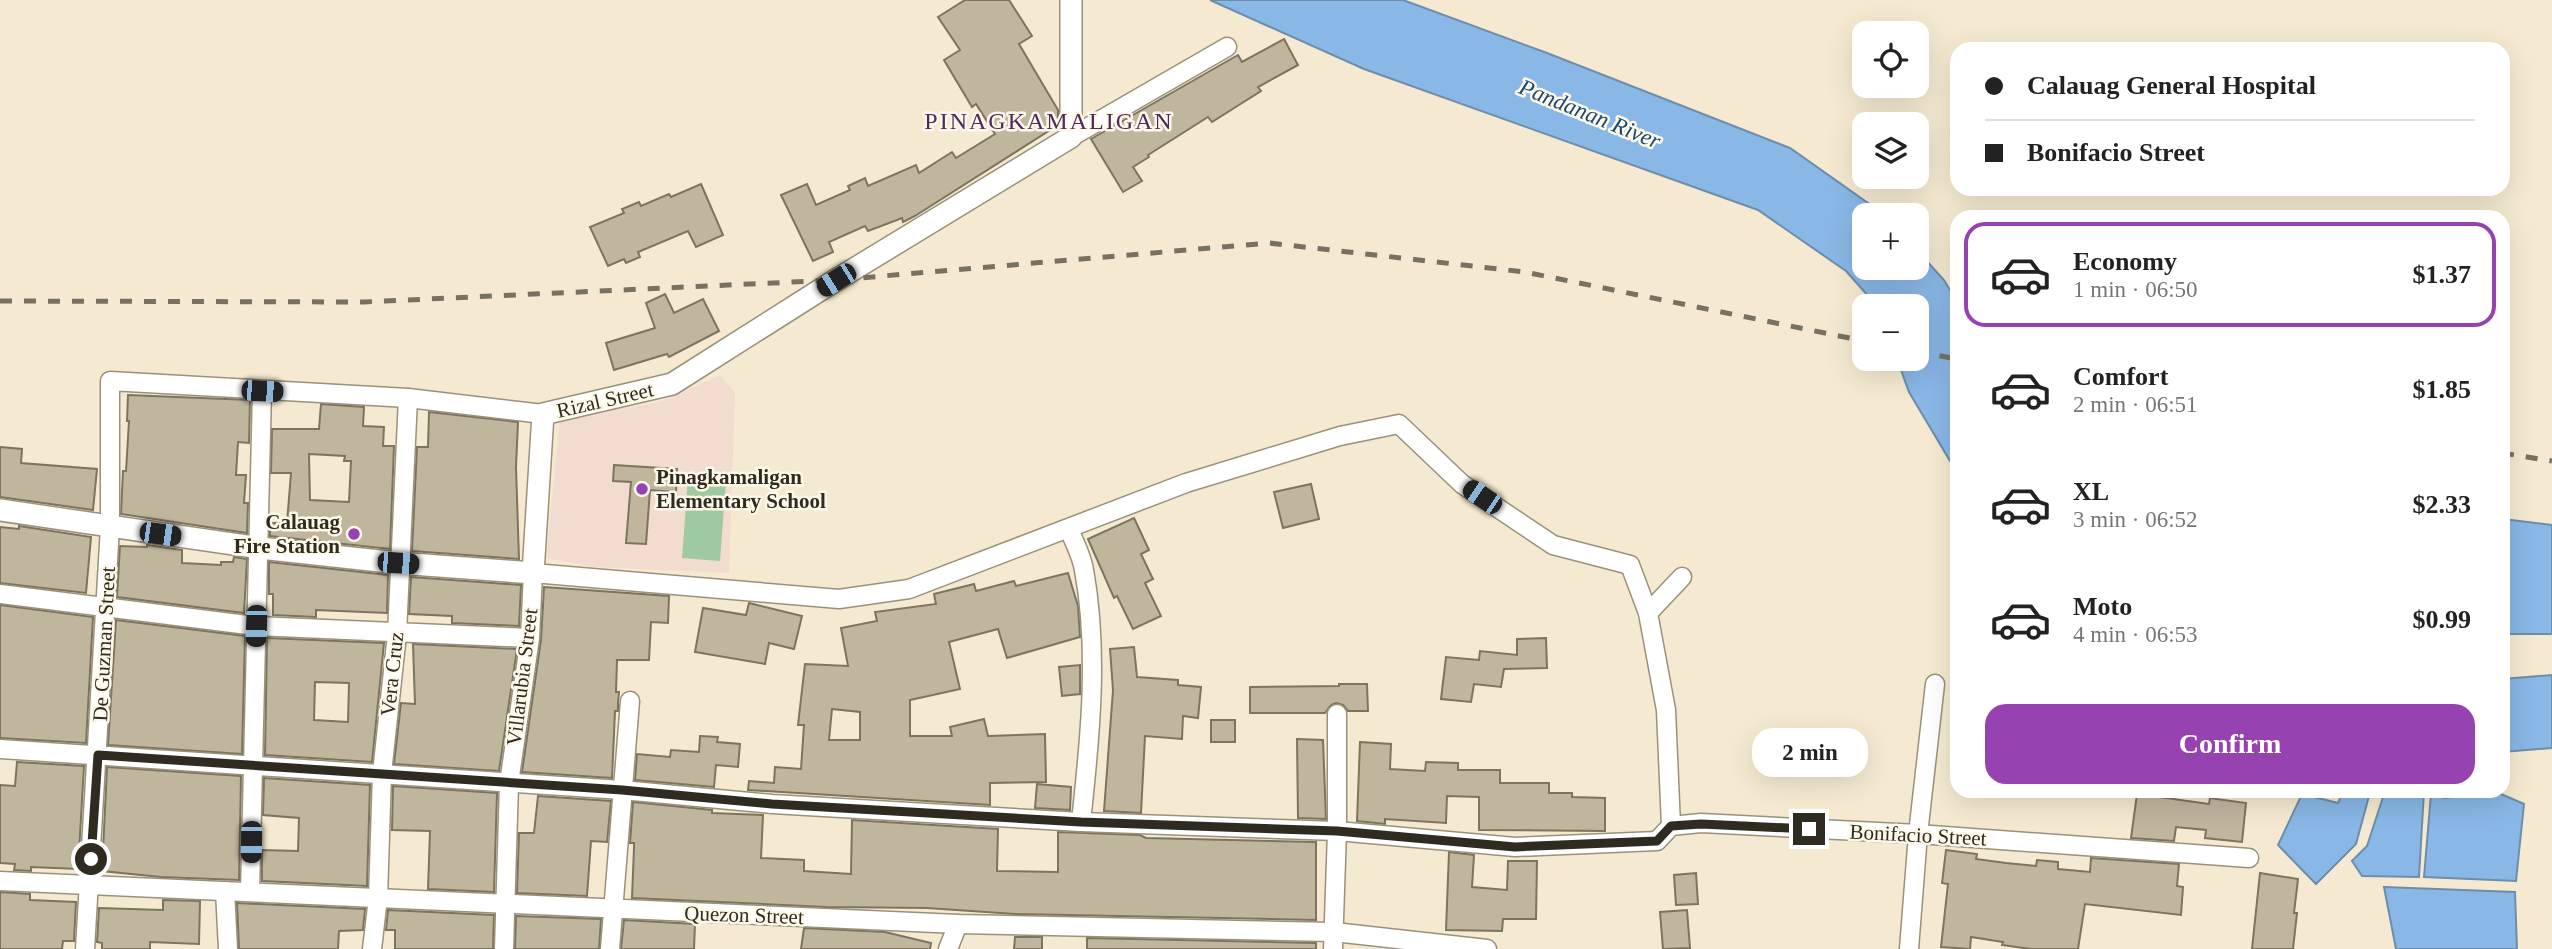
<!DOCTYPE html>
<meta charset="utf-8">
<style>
:root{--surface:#fff;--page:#f6f6f6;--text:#222;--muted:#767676;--line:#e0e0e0;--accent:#9642b1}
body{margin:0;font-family:Georgia,serif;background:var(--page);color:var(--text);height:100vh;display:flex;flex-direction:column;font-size:26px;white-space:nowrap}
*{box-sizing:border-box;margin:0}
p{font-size:23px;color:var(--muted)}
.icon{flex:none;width:38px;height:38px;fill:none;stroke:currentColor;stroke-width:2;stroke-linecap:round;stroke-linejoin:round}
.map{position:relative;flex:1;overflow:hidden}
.details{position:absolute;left:1950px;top:210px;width:560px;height:588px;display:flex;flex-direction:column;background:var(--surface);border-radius:21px;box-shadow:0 7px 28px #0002}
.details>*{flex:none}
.banner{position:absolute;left:1950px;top:42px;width:560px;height:154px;border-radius:21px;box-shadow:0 7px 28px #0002;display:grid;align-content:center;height:154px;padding:0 35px;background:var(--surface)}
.buttons{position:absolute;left:1852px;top:21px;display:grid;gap:14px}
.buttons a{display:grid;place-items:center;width:77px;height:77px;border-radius:14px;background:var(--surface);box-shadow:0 7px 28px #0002;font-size:35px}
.end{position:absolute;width:32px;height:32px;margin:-16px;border:9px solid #2f2b21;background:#fff;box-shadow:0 0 0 4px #fff}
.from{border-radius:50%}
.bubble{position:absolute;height:49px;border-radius:21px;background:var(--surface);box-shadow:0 7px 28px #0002;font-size:23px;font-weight:700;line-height:49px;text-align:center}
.car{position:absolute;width:21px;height:42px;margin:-21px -10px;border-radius:9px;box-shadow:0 0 5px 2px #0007;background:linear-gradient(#222 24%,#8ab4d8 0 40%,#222 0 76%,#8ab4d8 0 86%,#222 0)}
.banner b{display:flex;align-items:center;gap:24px;height:66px;font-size:26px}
.banner b+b{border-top:2px solid var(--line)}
.banner i{width:18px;height:18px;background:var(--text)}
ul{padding:12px 0 0;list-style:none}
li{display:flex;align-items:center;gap:21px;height:105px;margin:0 14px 10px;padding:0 21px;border:4px solid transparent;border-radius:21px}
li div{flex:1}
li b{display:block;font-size:26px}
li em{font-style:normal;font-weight:700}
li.on{border-color:var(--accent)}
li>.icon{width:63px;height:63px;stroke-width:1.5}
.button{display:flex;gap:14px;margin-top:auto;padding:14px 35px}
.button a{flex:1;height:80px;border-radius:21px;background:var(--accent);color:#fff;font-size:28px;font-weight:700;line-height:80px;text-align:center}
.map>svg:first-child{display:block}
</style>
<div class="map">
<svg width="2552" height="949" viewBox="0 0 2552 949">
<rect width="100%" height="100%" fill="#f5ead1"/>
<path fill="#f2dccf" d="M720 375 735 393 729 573 594 567 546 558 560 419 660 402Z"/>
<path fill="#9fc9a0" d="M688 478 726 481 720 561 682 558Z"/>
<g fill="#89b7e6" stroke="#6e8dab" stroke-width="2">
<path d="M1210 0H1403L1547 53 1790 148 1885 215H1864V268H1916V249L1944 280 1956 300V471L1909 392 1897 359H1916V306H1877L1846 271 1758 210 1364 69Z"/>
<path d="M2503 519 2552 525V634H2503Z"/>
<path d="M2552 675V748L2503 752V679Z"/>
<path d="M2385 791H2424L2419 877 2362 876 2352 861 2367 846Z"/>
<path d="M2494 791 2524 804 2516 881 2424 877 2431 794 2445 798Z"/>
<path d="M2342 793 2369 796 2356 844 2316 884 2278 845 2302 794 2338 803Z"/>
<path d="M2384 887 2515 892 2517 949H2396Z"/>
</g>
<g fill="#c0b69e" stroke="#7d745e" stroke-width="2" fill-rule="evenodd">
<path d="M965 0H1009L1032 36 1019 44 1058 110V125L915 216 903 222 902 218 868 231 865 226 829 242 833 252 813 261 781 195 807 184 816 205 850 190 848 186 865 178 868 186 916 165 919 173 952 152 956 158 995 134 976 104 972 107 944 60 960 50 938 17Z"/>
<path d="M1284 39 1298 65 1258 87 1261 91 1212 122 1208 117 1148 155 1149 157 1133 167 1142 181 1123 192 1091 139 1238 55 1242 62Z"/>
<path d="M701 184 723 235 696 247 688 231 638 252 640 257 626 263 624 259 608 266 590 227 624 213 622 209 639 202 641 206 669 194 671 197Z"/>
<path d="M665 294 674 313 703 299 719 331 669 357 667 354 614 370 606 343 655 328 646 303Z"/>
<path d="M128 395 250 400 249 443 238 442 236 475H246L244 503H248L247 533 121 514 123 471H126L129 421H127Z"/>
<path d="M321 404 364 407 363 426 384 427 383 446H394L390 549 270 536V523H287L291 473H271L272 429H319ZM309 454 345 456 344 461H351L349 502 310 500Z"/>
<path d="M429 412 518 422 516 467 519 559 412 551 417 447H428Z"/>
<path d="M0 447 22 449 21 463 97 469 93 510 0 497Z"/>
<path d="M614 465 677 469 676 492 650 490 646 544 626 543 631 482 613 481Z"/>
<path d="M1311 484 1319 519 1283 528 1274 492Z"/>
<path d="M1134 518 1149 550 1141 554 1153 579 1145 583 1161 616 1133 629 1117 596 1114 598 1088 539Z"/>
<path d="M19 526 91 537 86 593 0 583V527L19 529Z"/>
<path d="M147 545 182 550V563L221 565V562H233L234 557 247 559 244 613 117 597 120 546 147 547Z"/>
<path d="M269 562 388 575 387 613 316 610V617L273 615V594H269Z"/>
<path d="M1068 573 1078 606 1080 637 1007 658 998 629 949 642 960 689 910 700V736H952L950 727 984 719 988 736 1045 734 1046 782 990 783V805L748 790 749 781 774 783 775 767 801 769 804 725H798L805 664 848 666 841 628 877 621 875 612 936 604 934 594 974 584 976 591 1014 581 1016 586ZM832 709 860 712V740H829Z"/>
<path d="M411 577 521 585 519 626 452 623V616L409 614Z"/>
<path d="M544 587 669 596 668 623 651 622 649 660H617L616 692H619L618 703V711H615L612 778 522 772 541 640Z"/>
<path d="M749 603 802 616 794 649 769 643 765 664 695 652 703 608 746 615Z"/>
<path d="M0 605 93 617 86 743 0 738Z"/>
<path d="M116 620 245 636 242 754 108 745Z"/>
<path d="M267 638 384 643 372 762 265 755ZM315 682 349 683 348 722 314 720Z"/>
<path d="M1546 638 1547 668 1504 669 1501 687 1474 684 1471 702 1441 699 1446 657 1479 660 1480 651 1517 655V639Z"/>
<path d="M413 644 517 649 499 771 394 764 401 703 415 704Z"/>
<path d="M1134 647 1137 677 1178 680V685L1201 687 1198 718 1183 716 1182 739 1145 736 1141 813 1104 811 1113 690 1110 649Z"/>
<path d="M1080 665V694L1062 696 1059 667Z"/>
<path d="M1339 684H1367L1368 711H1348L1343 705 1336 703 1331 705 1325 713H1250V687L1339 686Z"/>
<rect x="1211" y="720" width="24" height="22"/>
<path d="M700 736 718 737 717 742 740 744 738 767 716 765 714 787 635 780 637 754 670 757 671 750 699 752Z"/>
<path d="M1297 739 1323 740 1326 819 1298 818Z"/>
<path d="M1360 742 1391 744 1390 769 1425 771 1426 762 1458 763V770H1500V783H1549V793H1572V797L1605 798V831L1479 830V797L1447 796 1446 823 1385 819V824L1357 821Z"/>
<path d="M17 762 84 766 78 869 31 867V871L14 870 15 864 0 863V785L15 786Z"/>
<path d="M107 767 241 776 239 880 161 877 102 871Z"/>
<path d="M264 778 370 785 367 886 262 881V850L298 851 299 818 263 815Z"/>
<path d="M1037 784 1071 787 1070 810 1035 808Z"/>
<path d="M393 786 497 793 494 892 428 889 430 831 392 830Z"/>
<path d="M2137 794 2209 804 2210 798 2246 803 2242 842 2205 838 2206 830 2176 827 2174 841 2131 838Z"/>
<path d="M538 796 611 801 607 842 591 841 587 896 517 893 519 833H534Z"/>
<path d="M633 802 712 810V813L763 815 761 858 804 860V871L851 874 852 820 998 829 997 871 1058 872V832L1140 835 1146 838 1316 842V920L1015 914 927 908 826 907 632 898 634 848V843H630Z"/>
<path d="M1946 850 1977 854 1976 859 2006 863 2036 866 2037 860 2058 862V869L2090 872 2091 858 2179 864 2177 886 2183 887 2181 915 2085 904 2078 949H2031L2002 945 2003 942 1971 937 1970 949 1941 947 1948 884 1942 883Z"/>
<path d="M1449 852 1474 855 1472 887 1507 890 1508 861H1537L1536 919H1503L1502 931 1446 930Z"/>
<path d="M1696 873 1698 904 1676 905 1674 875Z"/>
<path d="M2260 873 2298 879 2294 913H2297L2293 949H2252Z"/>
<path d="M0 892 30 894V900L76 902 74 941H63L62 949H0Z"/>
<path d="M163 900 200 901 199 944 150 942V949H102V943L97 942 99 908 163 910Z"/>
<path d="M237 903 365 909 363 930 339 931 338 949H239Z"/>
<path d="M388 910 494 915 493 949H395V930H386Z"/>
<path d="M1687 910 1690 948 1663 949 1660 912Z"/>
<path d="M516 916 601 919 599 949H515Z"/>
<path d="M624 920 695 924 694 949H621Z"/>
<path d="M804 928 885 932 931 943 930 949H801Z"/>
<path d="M1015 937H1042V949H1014Z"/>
<path d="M1087 938 1316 943V949H1087Z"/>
</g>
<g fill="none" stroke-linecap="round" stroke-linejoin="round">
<defs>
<g id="minor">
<path d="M1071 137 1227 47"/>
<path d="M1069 529C1074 542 1082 556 1084 570 1099 652 1090 739 1081 822"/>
<path d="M0 594 256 626 530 638"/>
<path d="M1648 613 1682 577"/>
<path d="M0 749 622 790 772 804 1081 822 1337 831 1515 847 1657 841 1671 826 1701 823 1918 834 2249 858"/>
<path d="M0 881 958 924 1334 932 1487 949"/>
<path d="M225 891 228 949"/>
<path d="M250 892 262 391"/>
<path d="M85 949 110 527V381L408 398 543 414"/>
<path d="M372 949 378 898 382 773 397 634 408 398"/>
<path d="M504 949 509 783 530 638 533 573 839 599 909 589 1186 483 1340 436 1399 424 1462 484 1553 545 1630 565 1648 613 1666 710 1671 826"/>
<path d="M610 949 630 701"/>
<path d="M948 949 958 924"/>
<path d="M1333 949 1337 831V714"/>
<path d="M1909 949 1918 834 1935 684"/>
</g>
<path id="tertiary" d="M0 510 260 548 398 563 533 573 543 414 672 384 836 280 1071 137V0"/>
</defs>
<use href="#minor" stroke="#9a917a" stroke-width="21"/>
<use href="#tertiary" stroke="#9a917a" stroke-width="24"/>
<use href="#minor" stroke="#fff" stroke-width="18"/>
<use href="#tertiary" stroke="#fff" stroke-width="21"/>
<g stroke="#777161" stroke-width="5" stroke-dasharray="12 12" stroke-linecap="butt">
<path d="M0 301 364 302 836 280 1269 243 1525 272 1864 341"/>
<path d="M1916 351 1956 359"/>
<path d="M2502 453 2552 461"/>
</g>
</g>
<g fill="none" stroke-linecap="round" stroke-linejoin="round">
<path stroke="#2f2b21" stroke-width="9" d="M91 859 98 755 622 790 772 804 1081 822 1337 831 1515 847 1657 841 1671 826 1701 824 1809 829"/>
</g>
<g fill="#9642b1" stroke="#fef8e9" stroke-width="2.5">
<circle cx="642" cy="489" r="7"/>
<circle cx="354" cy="534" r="7"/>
</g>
<g text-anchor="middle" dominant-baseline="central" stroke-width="5" stroke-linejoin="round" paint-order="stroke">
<g font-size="21" fill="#2f2b21" stroke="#fef8e9">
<text transform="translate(605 400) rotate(-13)">Rizal Street</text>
<text transform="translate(104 644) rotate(-87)">De Guzman Street</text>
<text transform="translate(392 674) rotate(-84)">Vera Cruz</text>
<text transform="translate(522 677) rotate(-83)">Villarubia Street</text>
<text transform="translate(1918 835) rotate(3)">Bonifacio Street</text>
<text transform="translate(744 915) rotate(2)">Quezon Street</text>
</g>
<g font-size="21" font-weight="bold" fill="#2f2b21" stroke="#fef8e9" text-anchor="start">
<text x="656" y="477">Pinagkamaligan<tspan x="656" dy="24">Elementary School</tspan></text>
<text x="340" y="522" text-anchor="end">Calauag<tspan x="340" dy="24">Fire Station</tspan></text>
</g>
<g font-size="23" font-style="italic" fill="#184875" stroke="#fef8e9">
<text transform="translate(1590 114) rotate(22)">Pandanan River</text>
</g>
<g font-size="24" letter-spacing="2" fill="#50285d" stroke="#fef8e9">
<text x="1049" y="121">PINAGKAMALIGAN</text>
</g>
</g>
</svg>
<div class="buttons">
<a><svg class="icon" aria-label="locate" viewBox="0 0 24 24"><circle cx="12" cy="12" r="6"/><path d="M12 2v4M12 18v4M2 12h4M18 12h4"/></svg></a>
<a><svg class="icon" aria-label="layers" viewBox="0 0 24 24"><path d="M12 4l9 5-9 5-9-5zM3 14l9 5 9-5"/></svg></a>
<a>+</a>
<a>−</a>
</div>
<i class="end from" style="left:91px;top:859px"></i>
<i class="end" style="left:1809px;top:829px"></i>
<div class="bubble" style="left:1752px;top:728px;width:116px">2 min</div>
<i class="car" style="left:836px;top:280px;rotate:238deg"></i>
<i class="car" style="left:262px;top:391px;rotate:93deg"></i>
<i class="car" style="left:1482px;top:497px;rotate:304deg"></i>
<i class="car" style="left:160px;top:534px;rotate:98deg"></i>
<i class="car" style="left:398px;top:563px;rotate:94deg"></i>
<i class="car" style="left:256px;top:626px;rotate:182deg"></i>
<i class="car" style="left:251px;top:842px;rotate:181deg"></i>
<div class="banner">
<b><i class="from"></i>Calauag General Hospital</b>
<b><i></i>Bonifacio Street</b>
</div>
<section class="details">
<ul>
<li class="on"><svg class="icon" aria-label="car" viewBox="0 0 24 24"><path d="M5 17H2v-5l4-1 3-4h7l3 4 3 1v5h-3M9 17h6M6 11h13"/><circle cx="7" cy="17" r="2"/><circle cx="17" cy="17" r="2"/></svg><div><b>Economy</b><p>1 min · 06:50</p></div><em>$1.37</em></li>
<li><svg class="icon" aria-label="car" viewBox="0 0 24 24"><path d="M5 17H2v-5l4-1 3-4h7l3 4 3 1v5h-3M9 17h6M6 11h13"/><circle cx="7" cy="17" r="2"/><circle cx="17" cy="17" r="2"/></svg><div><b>Comfort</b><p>2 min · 06:51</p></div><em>$1.85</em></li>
<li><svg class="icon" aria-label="car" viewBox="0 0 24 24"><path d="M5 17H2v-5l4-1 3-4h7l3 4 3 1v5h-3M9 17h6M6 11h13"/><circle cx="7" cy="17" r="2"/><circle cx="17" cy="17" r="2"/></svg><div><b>XL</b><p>3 min · 06:52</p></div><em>$2.33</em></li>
<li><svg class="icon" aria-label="car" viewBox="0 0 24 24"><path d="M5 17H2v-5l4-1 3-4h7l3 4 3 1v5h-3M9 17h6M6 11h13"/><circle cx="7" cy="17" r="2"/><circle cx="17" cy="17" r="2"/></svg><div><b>Moto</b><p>4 min · 06:53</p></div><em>$0.99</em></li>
</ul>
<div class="button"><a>Confirm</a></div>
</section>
</div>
